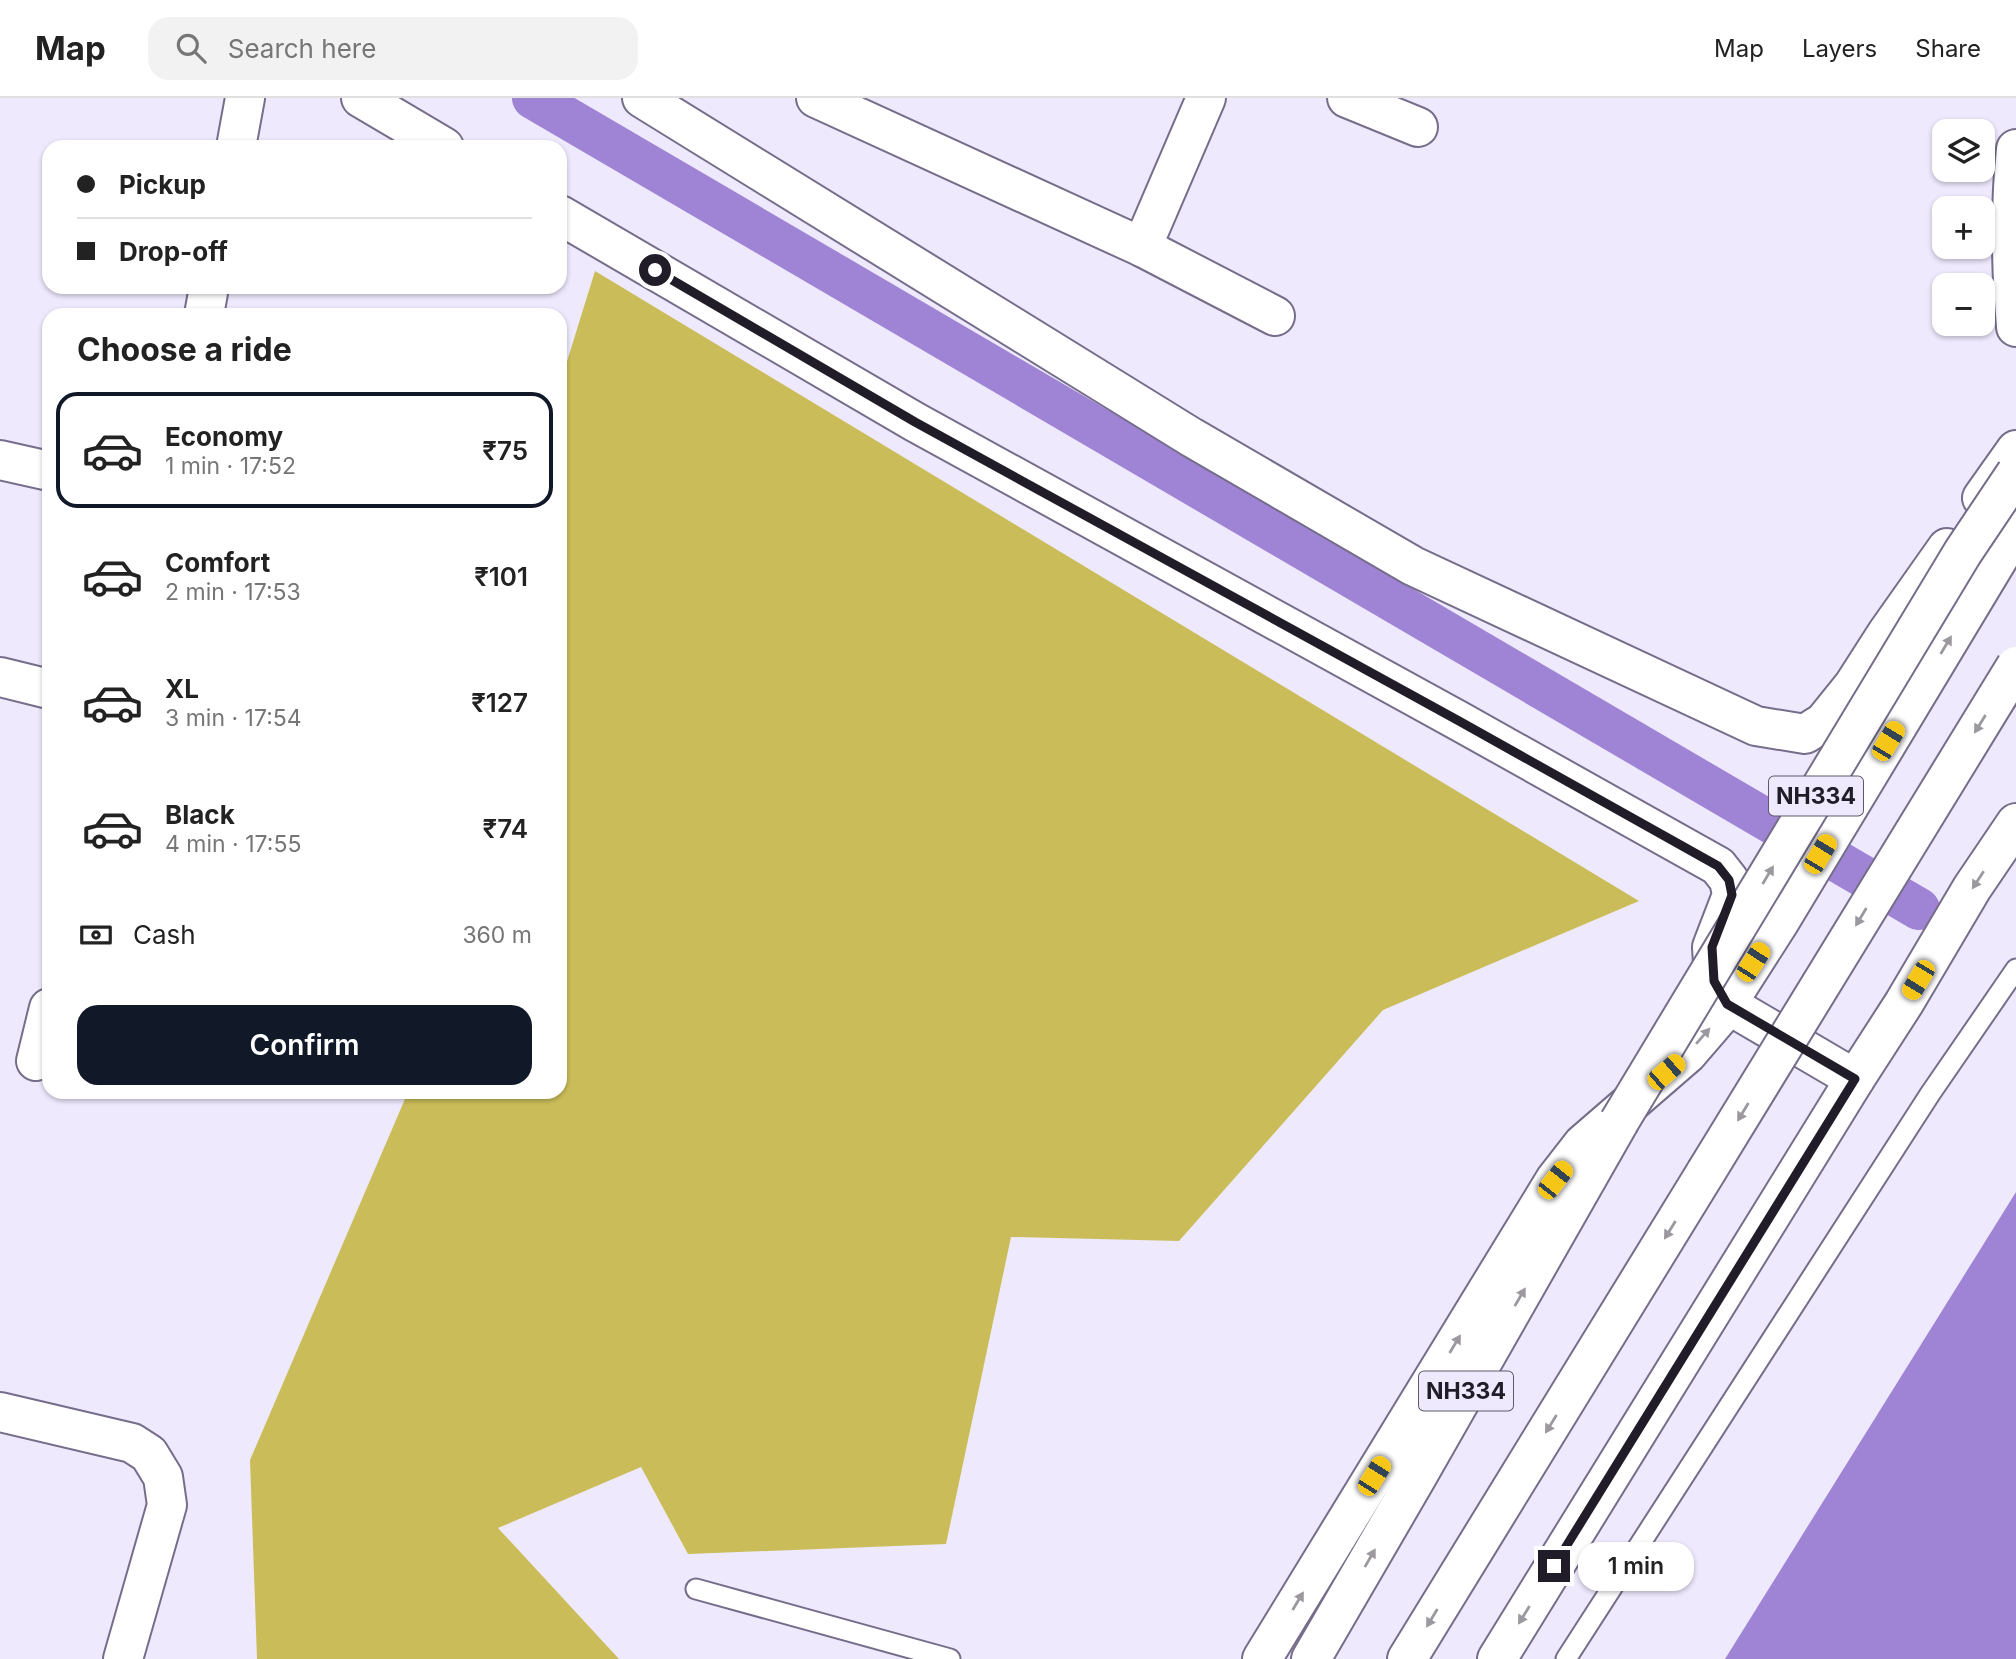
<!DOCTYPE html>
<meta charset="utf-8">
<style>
:root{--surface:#fff;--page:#f2f2f2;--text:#222;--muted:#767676;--line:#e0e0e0;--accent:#111827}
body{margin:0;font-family:Inter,sans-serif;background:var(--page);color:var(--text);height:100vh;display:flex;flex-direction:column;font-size:26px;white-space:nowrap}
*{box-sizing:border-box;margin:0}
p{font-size:23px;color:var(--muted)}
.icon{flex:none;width:38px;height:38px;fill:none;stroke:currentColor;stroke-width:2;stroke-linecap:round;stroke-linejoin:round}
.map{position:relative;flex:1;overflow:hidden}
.details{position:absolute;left:42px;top:210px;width:525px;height:791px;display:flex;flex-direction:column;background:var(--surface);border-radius:21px;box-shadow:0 2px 5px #0004}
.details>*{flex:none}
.banner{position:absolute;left:42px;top:42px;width:525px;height:154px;border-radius:21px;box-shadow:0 2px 5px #0004;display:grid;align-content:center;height:154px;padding:0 35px;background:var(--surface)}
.buttons{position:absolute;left:1932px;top:21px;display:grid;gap:14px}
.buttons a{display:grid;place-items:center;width:63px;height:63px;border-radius:14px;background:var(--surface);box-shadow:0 2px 5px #0004;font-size:35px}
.end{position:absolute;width:32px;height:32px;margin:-16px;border:9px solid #201d29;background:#fff;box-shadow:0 0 0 4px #fff}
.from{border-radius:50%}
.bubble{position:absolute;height:49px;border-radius:21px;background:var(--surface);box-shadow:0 2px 5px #0004;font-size:23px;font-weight:600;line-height:49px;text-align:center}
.car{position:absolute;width:21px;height:42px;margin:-21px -10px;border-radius:9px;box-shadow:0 0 5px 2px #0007;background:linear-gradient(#f5c518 24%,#345 0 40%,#f5c518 0 76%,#345 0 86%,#f5c518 0)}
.banner b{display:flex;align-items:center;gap:24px;height:66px;font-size:26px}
.banner b+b{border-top:2px solid var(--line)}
.banner i{width:18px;height:18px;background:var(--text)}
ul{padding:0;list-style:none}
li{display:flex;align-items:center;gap:21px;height:116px;margin:0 14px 10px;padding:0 21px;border:4px solid transparent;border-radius:21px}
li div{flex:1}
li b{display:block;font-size:26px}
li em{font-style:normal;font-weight:600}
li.active{border-color:var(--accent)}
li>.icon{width:63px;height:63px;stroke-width:1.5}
h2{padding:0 35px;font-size:32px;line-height:84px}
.pay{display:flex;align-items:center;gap:18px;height:77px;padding:0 35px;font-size:26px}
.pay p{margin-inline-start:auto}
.button{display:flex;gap:14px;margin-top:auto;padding:14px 35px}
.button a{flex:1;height:80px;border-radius:21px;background:var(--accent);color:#fff;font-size:28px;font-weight:600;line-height:80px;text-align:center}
header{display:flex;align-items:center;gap:42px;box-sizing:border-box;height:98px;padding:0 35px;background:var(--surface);border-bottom:2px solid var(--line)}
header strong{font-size:33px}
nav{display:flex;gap:38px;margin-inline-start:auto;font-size:24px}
.search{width:490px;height:63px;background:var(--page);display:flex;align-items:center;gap:18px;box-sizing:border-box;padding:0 24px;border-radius:21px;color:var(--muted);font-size:26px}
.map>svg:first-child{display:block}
</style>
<header>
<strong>Map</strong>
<div class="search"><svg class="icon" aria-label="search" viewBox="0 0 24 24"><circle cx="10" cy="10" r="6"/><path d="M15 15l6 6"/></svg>Search here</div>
<nav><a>Map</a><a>Layers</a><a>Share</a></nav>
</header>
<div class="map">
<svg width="2016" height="1561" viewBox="0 0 2016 1561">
<rect width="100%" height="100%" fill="#eee9fd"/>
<path fill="#cabd59" d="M595 173 1639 803 1383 912 1179 1143 1011 1139 946 1446 688 1456 641 1369 498 1430 619 1561H257L250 1362 408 994H560V286Z"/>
<path fill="#9f84d6" d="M2016 1094V1561H1725Z"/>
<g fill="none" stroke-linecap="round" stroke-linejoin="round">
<path stroke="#9f84d6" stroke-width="42" d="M533 0 1919 811"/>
<defs>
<g id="lane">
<path d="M696 1491 950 1561"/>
<path d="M1566 1561 1930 996 2016 871"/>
</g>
<g id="street">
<path d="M361 0 444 49"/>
<path d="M816 0 1142 149 1275 218"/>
<path d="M1347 0 1418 29"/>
<path d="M236 49 245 0"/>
<path d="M2016 51C2010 110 2011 170 2016 229"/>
<path d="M560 117 915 324 1459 623 1718 768 1729 782 1732 797 1712 849 1714 883 1727 906 1855 981"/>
<path d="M1142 149 1206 0"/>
<path d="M204 217 209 189"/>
<path d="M0 362 49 373"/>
<path d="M0 579 49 591"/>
<path d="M36 963 49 910"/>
<path d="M0 1314 132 1345 149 1356 163 1379 167 1407 123 1561"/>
</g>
<g id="secondary">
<path d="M642 0 1191 339 1413 468 1756 628 1805 636 1824 624 1853 588 1887 535 1947 450"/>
<path d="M1982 400 2016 352"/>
<path d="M1262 1561 1555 1082 1583 1046 1687 956 1718 920 1780 823 2016 431"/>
<path d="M1497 1561 1855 981 1904 905 1972 790 2016 725"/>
</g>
<g id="highway">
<path d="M1311 1561 1418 1377 1619 1024"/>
<path d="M1407 1561 1706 1074"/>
</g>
</defs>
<use href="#lane" stroke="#756d8a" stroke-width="23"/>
<use href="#street" stroke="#756d8a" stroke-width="42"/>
<use href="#secondary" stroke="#756d8a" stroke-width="42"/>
<use href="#highway" stroke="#756d8a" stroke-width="42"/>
<use href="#lane" stroke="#fff" stroke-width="19"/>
<use href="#street" stroke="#fff" stroke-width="38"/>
<use href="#secondary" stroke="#fff" stroke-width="38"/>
<use href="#highway" stroke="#fff" stroke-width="38"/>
<defs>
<g id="highway-bridge">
<path d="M1619 1024 1963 454 2016 375"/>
<path d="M1706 1074 2016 568"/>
</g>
</defs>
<use href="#highway-bridge" stroke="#756d8a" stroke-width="42" stroke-linecap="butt"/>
<use href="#highway-bridge" stroke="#fff" stroke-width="38"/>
</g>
<defs><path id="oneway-solid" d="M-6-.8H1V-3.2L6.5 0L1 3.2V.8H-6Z" transform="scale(1.75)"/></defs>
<g fill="#9b999f">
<use href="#oneway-solid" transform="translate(1946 547) rotate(-59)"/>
<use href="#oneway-solid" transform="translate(1980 626) rotate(122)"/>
<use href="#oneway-solid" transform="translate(1768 777) rotate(-59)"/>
<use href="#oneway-solid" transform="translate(1978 782) rotate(123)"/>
<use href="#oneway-solid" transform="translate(1861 819) rotate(121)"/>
<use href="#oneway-solid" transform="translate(1703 938) rotate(-49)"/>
<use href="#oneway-solid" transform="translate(1743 1014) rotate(121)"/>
<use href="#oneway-solid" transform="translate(1670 1132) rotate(122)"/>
<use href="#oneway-solid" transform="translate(1520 1199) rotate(-60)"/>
<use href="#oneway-solid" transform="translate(1455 1246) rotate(-59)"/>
<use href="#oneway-solid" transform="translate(1551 1326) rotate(122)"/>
<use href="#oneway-solid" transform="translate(1370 1460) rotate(-60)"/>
<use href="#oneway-solid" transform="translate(1298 1503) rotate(-59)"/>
<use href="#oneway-solid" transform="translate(1524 1517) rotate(122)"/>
<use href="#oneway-solid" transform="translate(1432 1520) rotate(121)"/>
</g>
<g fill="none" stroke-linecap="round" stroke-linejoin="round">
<path stroke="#201d29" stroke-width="9" d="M655 172 915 324 1459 623 1718 768 1729 782 1732 797 1712 849 1714 883 1727 906 1855 981 1554 1468"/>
</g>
<g text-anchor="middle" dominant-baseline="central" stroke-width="5" stroke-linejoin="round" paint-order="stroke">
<g fill="#eee9fd" stroke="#5e5a69" stroke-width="2">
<rect x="1769" y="678.5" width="94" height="39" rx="5"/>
<rect x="1419" y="1273.5" width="94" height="39" rx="5"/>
</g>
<g font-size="23" font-weight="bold" fill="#201d29">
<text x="1816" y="698">NH334</text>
<text x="1466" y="1293">NH334</text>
</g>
</g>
</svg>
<div class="buttons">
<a><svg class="icon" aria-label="layers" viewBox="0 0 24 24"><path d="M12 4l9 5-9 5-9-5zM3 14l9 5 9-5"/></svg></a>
<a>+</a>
<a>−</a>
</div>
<i class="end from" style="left:655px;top:172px"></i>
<i class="end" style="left:1554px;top:1468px"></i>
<div class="bubble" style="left:1578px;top:1444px;width:116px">1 min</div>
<i class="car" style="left:1888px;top:643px;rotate:31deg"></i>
<i class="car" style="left:1820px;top:756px;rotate:31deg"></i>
<i class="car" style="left:1753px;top:864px;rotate:33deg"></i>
<i class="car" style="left:1918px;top:882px;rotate:211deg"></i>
<i class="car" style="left:1666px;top:974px;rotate:49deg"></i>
<i class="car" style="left:1555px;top:1082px;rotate:38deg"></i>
<i class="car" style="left:1374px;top:1378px;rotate:32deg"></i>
<div class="banner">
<b><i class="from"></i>Pickup</b>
<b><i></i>Drop-off</b>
</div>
<section class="details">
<h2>Choose a ride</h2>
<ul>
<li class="active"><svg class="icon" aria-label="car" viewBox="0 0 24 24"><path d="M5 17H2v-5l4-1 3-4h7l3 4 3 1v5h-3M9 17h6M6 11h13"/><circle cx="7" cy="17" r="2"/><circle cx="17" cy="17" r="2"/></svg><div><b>Economy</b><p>1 min · 17:52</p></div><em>₹75</em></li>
<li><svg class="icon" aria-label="car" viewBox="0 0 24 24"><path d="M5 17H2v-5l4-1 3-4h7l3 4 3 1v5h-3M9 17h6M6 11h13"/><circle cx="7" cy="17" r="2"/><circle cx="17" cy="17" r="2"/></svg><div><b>Comfort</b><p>2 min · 17:53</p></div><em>₹101</em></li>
<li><svg class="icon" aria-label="car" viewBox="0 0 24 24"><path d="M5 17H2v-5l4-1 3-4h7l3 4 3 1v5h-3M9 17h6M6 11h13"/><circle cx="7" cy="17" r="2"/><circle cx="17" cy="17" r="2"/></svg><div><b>XL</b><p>3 min · 17:54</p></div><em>₹127</em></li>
<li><svg class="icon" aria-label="car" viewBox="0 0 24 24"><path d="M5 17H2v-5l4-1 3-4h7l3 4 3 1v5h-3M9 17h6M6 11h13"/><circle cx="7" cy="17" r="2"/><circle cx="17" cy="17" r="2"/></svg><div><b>Black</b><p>4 min · 17:55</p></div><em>₹74</em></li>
</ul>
<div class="pay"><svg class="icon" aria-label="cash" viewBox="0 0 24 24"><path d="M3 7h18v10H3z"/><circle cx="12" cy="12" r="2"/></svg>Cash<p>360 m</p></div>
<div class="button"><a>Confirm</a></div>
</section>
</div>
